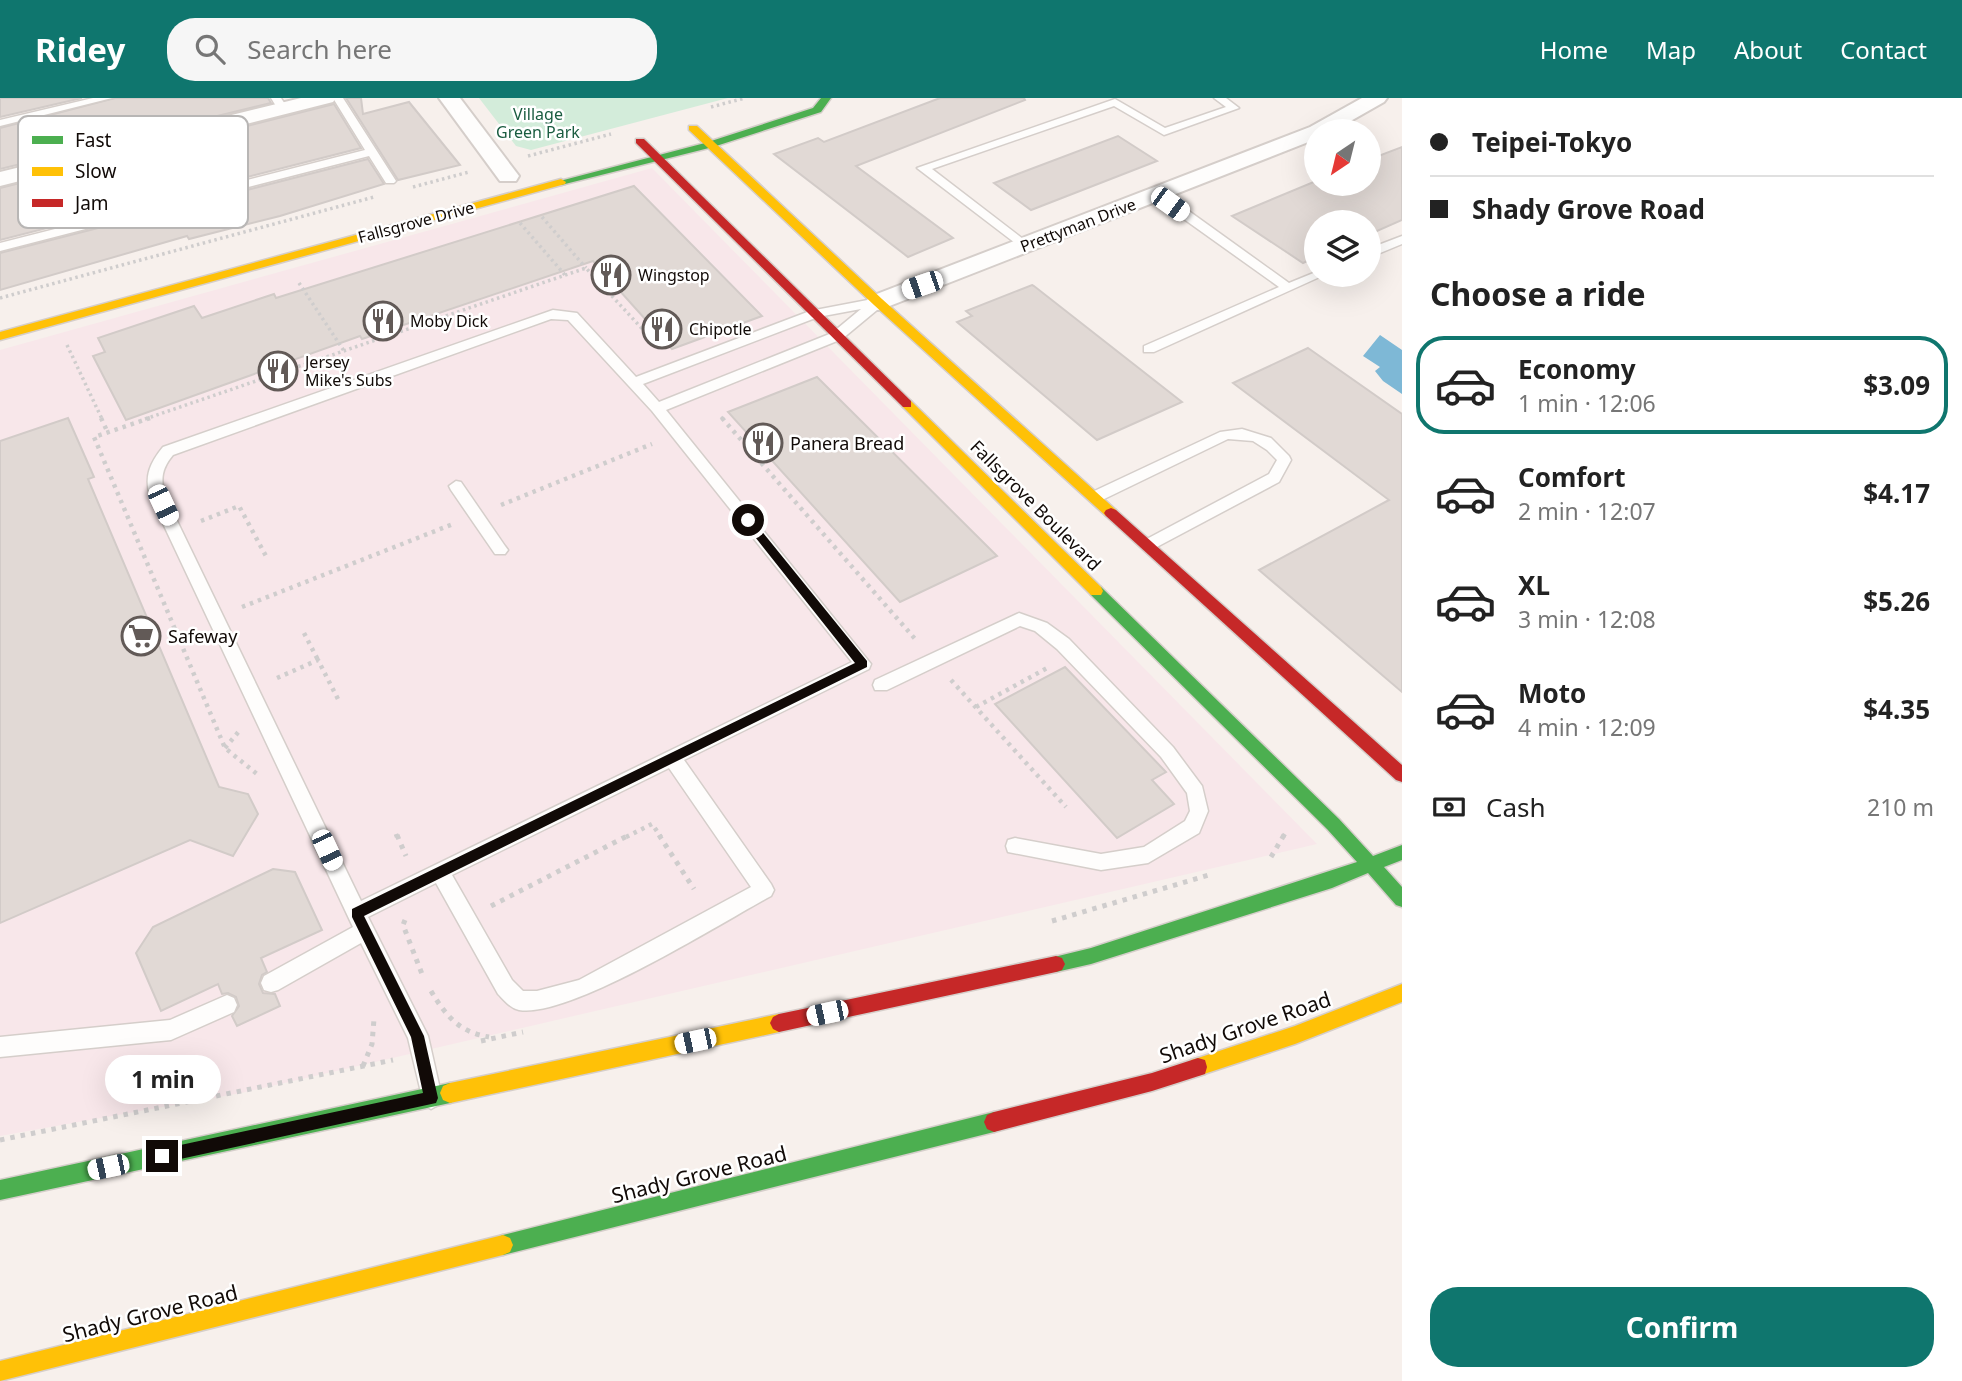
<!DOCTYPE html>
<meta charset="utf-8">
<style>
:root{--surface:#fff;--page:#f6f6f6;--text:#222;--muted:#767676;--line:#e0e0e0;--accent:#0f766e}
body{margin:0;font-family:"Noto Sans",sans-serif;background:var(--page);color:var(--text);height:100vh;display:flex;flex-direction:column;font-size:26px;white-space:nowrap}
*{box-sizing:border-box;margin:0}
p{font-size:23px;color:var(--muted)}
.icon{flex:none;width:38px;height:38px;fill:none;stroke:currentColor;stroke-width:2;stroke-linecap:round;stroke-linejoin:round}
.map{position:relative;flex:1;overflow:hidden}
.details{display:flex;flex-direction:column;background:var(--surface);width:560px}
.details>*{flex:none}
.hud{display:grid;align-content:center;height:154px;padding:0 28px;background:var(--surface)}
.needle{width:46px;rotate:215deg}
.fabs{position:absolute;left:1304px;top:21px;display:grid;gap:14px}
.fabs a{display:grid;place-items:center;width:77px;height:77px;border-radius:50%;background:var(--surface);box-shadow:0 7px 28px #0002;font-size:35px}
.end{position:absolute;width:32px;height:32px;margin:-16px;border:9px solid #110a07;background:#fff;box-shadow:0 0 0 4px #fff}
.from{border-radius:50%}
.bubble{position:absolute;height:49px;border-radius:24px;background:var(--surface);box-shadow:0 7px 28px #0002;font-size:23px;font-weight:700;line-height:49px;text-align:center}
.car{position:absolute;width:21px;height:42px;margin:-21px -10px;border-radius:9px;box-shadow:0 0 5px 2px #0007;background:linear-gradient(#fff 24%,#345 0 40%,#fff 0 76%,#345 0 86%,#fff 0)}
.hud b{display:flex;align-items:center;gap:24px;height:66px;font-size:26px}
.hud b+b{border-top:2px solid var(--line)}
.hud i{width:18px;height:18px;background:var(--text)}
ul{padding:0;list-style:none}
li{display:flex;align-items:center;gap:21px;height:98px;margin:0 14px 10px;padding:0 14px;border:4px solid transparent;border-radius:28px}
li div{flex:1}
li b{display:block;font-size:26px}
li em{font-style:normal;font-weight:700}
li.selected{border-color:var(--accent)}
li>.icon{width:63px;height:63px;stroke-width:1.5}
h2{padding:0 28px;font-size:32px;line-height:84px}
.pay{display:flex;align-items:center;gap:18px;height:77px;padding:0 28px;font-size:26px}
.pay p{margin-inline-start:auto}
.action{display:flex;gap:14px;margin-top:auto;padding:14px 28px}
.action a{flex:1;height:80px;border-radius:28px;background:var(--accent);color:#fff;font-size:28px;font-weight:700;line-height:80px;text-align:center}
header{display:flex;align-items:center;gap:42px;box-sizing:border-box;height:98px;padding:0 35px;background:var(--accent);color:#fff}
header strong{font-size:33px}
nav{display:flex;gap:38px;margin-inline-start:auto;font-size:24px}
.search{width:490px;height:63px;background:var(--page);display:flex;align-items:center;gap:18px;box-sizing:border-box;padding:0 24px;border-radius:28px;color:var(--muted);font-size:26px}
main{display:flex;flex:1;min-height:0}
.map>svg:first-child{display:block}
</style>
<header>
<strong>Ridey</strong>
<div class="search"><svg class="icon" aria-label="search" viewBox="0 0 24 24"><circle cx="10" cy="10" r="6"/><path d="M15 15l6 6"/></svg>Search here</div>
<nav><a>Home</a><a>Map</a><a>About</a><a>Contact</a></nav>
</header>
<main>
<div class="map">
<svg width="1402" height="1283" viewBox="0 0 1402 1283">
<rect width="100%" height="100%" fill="#f7f0ec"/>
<path fill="#f8e7ea" d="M652 70 1317 746 241 995 0 1038V252Z"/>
<path fill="#d3ecda" d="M479 0H728L531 52 516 48Z"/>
<path fill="#7eb8d6" d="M1380 237 1402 252V296L1383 283 1375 273 1380 269 1363 258Z"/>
<g fill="#e1d9d5" stroke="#d2cbc8" stroke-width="2">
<path d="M0 0H82L0 19Z"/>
<path d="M115 0H268L271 5 0 71V30Z"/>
<path d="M346 0H361L363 16 409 4 460 67 398 82Z"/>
<path d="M940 0H1024L1025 2 856 68 953 140 908 159 774 56 818 40 824 44Z"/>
<path d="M334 6 361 50 0 142V90Z"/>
<path d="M1118 38 1157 63 1031 112 994 85Z"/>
<path d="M1402 49V122L1368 137V124H1316V159L1303 165 1232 118 1316 83V86H1368V62Z"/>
<path d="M368 61 384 86 280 118 189 141 187 138 0 192V155Z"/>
<path d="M634 88 762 218 672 251 593 163 362 241 360 238 126 322 93 258 105 254 98 240 194 208 202 220 274 196 276 200Z"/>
<path d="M1032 187 1034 188 1182 304 1097 342 957 224 972 218 966 213Z"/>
<path d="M1308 250 1402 316V594L1259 472 1389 402 1233 285Z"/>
<path d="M817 279 997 458 900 504 728 314Z"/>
<path d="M68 320 94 379 88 381 219 689 248 696 258 716 233 758 190 742 0 825V343Z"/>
<path d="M1065 569 1166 674 1152 682 1174 706 1117 740 995 606Z"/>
<path d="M273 771 295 774 322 832 261 860 267 874 262 877 259 886 263 895 275 896 280 908 237 928 232 918 239 908 236 899 228 895 222 896 218 886 161 913 136 855 153 829Z"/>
</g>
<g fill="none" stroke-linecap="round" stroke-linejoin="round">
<defs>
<g id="lane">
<path d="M93 0H112L0 28V22Z"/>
<path d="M271 0H281L288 11 287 13H279Z"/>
<path d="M333 0H343L396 83 394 85H386L369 58 0 153V145L365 52Z"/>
<path d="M1214 0H1226L1239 10 1164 37 1114 8 932 71 1027 144 1029 147 1023 151 917 70 1115 1 1165 30 1226 9Z"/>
<path d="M1153 93H1161L1289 185 1316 174V177H1324L1154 254H1144V248L1279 189 1153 99Z"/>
<path d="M1402 138V146L1368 160V151Z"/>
<path d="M878 200 884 204 883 207 842 241 666 312 871 566 869 571 684 662 771 786 774 792 771 798C721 825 569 921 519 912 510 910 504 902 498 896L436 785 368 819 428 938 442 1000 438 1007 431 1011 424 1007 408 940 361 845 278 892 271 894 264 892 261 885 264 878 353 829 150 398C144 378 150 365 163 349L553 212 577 215 636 279 810 213ZM861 211 832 235 659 304 643 286 818 219ZM551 221 568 222 652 313 852 564 361 803 165 398C160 381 162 370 173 357ZM669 670 751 789 579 882 537 893H523L512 882 452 777Z"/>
<path d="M1242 331 1271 340 1289 358 1291 362 1279 384 1153 451H1143L1140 447 1143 443 1269 376 1277 362 1267 352 1253 343 1228 341 1100 403H1090L1088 399 1090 395 1220 334Z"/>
<path d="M456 383 461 384 505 448 508 452 505 456H495L451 392 449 388Z"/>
<path d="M1019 515 1047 525 1069 541 1173 649 1202 688 1208 713 1199 735 1148 765 1101 772 1008 754 1006 748 1008 742 1015 740 1101 756 1144 749 1185 723 1190 713 1187 695 1161 659 1057 551 1035 533 1020 528 887 592H875L873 587 875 582Z"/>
<path d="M227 897 234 900 237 907 234 914 171 942 0 959V939L170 922Z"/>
</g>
<g id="street">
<path d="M301 0H336L333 4 0 88V74Z"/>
<path d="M439 0H460L519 78 516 83H500Z"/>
<path d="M1362 0H1387L1384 4 1333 33H1316V41L887 209 878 212 869 209 866 204 869 199 1310 29Z"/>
</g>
<g id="fast">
<path d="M821 0H831L821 14 713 49 561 87 556 84 705 45 813 10Z"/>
<path d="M1096 488 1101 489 1339 721 1373 758 1402 747V762L1384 769 1402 789V809L1396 807 1368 775 1332 790 1091 866 1056 874 1050 872 1047 866 1050 860 1091 850 1357 764 1327 731 1091 497 1089 493 1091 489Z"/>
<path d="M450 985 457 988 460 995 457 1002 450 1005 0 1102V1082Z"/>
<path d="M994 1014 1001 1017 1004 1024 1001 1031 994 1034 503 1157 496 1154 493 1147 496 1140 503 1137Z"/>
</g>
<g id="slow">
<path d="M689 28H697L882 201 1116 412 1118 415 1116 418H1106L874 207 689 32Z"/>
<path d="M561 81 566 84 565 86 0 242V234Z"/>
<path d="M907 302 911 303 1101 489 1103 493 1101 497H1091L903 309 901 306Z"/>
<path d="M1402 886V904L1295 946 1198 978 1191 976 1189 969 1191 962 1198 960 1295 928Z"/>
<path d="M779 916 785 919 788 925 785 931 779 934 450 1005 443 1002 440 995 443 988 450 985Z"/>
<path d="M503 1137 510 1140 513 1147 510 1154 503 1157 0 1283V1263Z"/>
</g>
<g id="jam">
<path d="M636 41H644L911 303V309H903L636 45Z"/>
<path d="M1111 410 1116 412 1402 667V684L1396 682 1106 418 1104 415 1106 412Z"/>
<path d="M1056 858 1062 860 1065 866 1062 872 1056 874 779 934 773 931 770 925 773 919 779 916Z"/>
<path d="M1198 960 1205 962 1207 969 1205 976 1152 993 994 1034 987 1031 984 1024 987 1017 994 1014 1152 975Z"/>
</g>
</defs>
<use href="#lane" stroke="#d5ceca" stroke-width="3"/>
<use href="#street" stroke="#d5ceca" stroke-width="4"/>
<use href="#fast" stroke="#d5ceca" stroke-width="3"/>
<use href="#slow" stroke="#d5ceca" stroke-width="3"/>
<use href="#jam" stroke="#d5ceca" stroke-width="3"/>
<g stroke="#cfcdcd" stroke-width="3.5" stroke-dasharray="2.5 3.5" stroke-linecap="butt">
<path d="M711 9 745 0"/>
<path d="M528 58 611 36"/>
<path d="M413 89 469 74"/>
<path d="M542 119 586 170"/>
<path d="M520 125 565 177"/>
<path d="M299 185 344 253"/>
<path d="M0 200 374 99"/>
<path d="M67 247 102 321"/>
<path d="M721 319 723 321"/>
<path d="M145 321 586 170 659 249"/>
</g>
<g stroke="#cfcdcd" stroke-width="4.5" stroke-dasharray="3.5 5" stroke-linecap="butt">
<path d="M101 320 108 335"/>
<path d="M150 320 94 339 225 650 257 676"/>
<path d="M722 320 916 542"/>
<path d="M501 407 652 346"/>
<path d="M201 423 239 408 267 460"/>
<path d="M242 509 453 426"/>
<path d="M304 535 318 562"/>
<path d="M277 580 318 562 339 603"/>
<path d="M951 582 1066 709"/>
<path d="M976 609 1049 569"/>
<path d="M225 650 240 632"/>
<path d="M396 736 397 739"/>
<path d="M626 739 652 726 661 739"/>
<path d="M1283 739 1286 734"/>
</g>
<g stroke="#cfcdcd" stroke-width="5" stroke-dasharray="4.5 6" stroke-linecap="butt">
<path d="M397 737 406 758"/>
<path d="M659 737 694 791"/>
<path d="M1271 759 1284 737"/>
<path d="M491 808 629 737"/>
<path d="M405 822 403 827 422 876"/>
<path d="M1052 823 1209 777"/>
<path d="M431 893C446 918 459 934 489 939"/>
<path d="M481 943 523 934"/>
<path d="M363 968 372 946 374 921"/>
<path d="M0 1042 393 962"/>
</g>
<use href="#lane" fill="#fefdfc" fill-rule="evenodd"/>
<use href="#street" fill="#fefdfc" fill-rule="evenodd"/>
<use href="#fast" fill="#4caf50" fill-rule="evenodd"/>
<use href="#slow" fill="#ffc107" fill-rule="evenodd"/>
<use href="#jam" fill="#c62828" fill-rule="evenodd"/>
</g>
<path fill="#110a07" d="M744 420H751L867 563V569L364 818 424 938 438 1000 436 1005 162 1065 157 1063 155 1058 162 1051 423 995 411 939 352 819V811L855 565 744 425Z"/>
<defs>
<symbol id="restaurant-ring" viewBox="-11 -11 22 22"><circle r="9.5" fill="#fff" stroke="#625a57" stroke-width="1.5"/><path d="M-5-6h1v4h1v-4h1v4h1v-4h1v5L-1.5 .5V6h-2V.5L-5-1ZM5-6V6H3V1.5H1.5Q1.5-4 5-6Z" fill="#625a57"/></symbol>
<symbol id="supermarket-ring" viewBox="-11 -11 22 22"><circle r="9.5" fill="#fff" stroke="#625a57" stroke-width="1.5"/><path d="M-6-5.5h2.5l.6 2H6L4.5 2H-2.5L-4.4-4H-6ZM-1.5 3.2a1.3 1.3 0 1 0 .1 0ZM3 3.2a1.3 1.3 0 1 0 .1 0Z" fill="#625a57"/></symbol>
</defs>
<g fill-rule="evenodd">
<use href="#restaurant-ring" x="589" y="155" width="44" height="44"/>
<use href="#restaurant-ring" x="361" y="201" width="44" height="44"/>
<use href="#restaurant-ring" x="640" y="209" width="44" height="44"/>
<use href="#restaurant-ring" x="256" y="251" width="44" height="44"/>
<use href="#restaurant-ring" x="741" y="323" width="44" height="44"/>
<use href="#supermarket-ring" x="119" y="516" width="44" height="44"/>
</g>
<g text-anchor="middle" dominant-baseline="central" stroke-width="5" stroke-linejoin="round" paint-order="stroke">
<g font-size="16" fill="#1a5c40" stroke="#fff">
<text x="538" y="16">Village<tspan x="538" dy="18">Green Park</tspan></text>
</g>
<g font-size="16" fill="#110a07" stroke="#fff">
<text transform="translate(416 124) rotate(-15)">Fallsgrove Drive</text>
<text transform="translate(1078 127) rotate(-21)">Prettyman Drive</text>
</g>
<g font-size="16" fill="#110a07" stroke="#fff" text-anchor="start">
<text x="638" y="177">Wingstop</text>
<text x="410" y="223">Moby Dick</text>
<text x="689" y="231">Chipotle</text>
<text x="305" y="264">Jersey<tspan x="305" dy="18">Mike's Subs</tspan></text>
</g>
<g font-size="18" fill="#110a07" stroke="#fff" text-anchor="start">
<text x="790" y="345">Panera Bread</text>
<text x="168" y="538">Safeway</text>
</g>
<g font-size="18" fill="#110a07" stroke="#fff">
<text transform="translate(1036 407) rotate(45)">Fallsgrove Boulevard</text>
</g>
<g font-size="21" fill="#110a07" stroke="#fff">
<text transform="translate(1245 929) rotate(-19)">Shady Grove Road</text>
<text transform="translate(699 1076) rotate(-14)">Shady Grove Road</text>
<text transform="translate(150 1215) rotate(-14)">Shady Grove Road</text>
</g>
</g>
<rect x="18" y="18" width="230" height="112" rx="10" fill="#fff" stroke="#b8b6b5" stroke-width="2"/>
<rect x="32" y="38" width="31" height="8" fill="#4caf50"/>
<rect x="32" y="69" width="31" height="9" fill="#ffc107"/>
<rect x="32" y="101" width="31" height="8" fill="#c62828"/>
<g font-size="19" fill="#110a07">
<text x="75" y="49">Fast</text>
<text x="75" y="80">Slow</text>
<text x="75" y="112">Jam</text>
</g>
</svg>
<div class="fabs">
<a><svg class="needle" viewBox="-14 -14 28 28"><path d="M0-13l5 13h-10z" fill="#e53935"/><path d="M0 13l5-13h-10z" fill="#767676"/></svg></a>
<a><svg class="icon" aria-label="layers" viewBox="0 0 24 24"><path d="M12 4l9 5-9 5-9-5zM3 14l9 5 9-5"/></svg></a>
</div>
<i class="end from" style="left:748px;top:422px"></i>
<i class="end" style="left:162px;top:1058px"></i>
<div class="bubble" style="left:105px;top:957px;width:116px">1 min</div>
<i class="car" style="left:1170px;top:106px;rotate:126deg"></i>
<i class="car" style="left:922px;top:187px;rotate:251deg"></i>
<i class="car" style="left:163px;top:407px;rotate:155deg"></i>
<i class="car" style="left:327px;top:752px;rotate:155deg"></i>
<i class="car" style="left:827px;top:915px;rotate:258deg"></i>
<i class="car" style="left:695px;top:943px;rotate:258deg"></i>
<i class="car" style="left:108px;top:1069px;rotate:258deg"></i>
</div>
<section class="details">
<div class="hud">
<b><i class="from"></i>Teipei-Tokyo</b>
<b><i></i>Shady Grove Road</b>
</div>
<h2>Choose a ride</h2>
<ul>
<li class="selected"><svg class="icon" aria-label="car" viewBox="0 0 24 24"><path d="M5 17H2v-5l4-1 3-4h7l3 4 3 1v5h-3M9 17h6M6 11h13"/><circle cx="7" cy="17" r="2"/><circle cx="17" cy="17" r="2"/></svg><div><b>Economy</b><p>1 min · 12:06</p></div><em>$3.09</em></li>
<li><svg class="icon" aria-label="car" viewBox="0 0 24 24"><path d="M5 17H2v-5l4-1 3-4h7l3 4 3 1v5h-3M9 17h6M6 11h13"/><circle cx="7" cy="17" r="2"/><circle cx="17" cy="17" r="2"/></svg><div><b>Comfort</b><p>2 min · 12:07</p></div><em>$4.17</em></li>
<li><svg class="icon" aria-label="car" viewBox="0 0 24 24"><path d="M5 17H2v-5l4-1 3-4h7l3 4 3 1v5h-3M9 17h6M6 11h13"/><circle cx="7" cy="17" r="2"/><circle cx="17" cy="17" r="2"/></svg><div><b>XL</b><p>3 min · 12:08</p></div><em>$5.26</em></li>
<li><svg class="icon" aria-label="car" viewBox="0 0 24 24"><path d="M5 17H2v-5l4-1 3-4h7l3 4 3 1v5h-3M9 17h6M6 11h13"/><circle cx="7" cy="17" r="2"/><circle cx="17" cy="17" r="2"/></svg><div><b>Moto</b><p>4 min · 12:09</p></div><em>$4.35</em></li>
</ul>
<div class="pay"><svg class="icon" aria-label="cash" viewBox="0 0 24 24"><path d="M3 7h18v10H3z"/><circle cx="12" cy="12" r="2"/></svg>Cash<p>210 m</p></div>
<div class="action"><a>Confirm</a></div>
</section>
</main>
